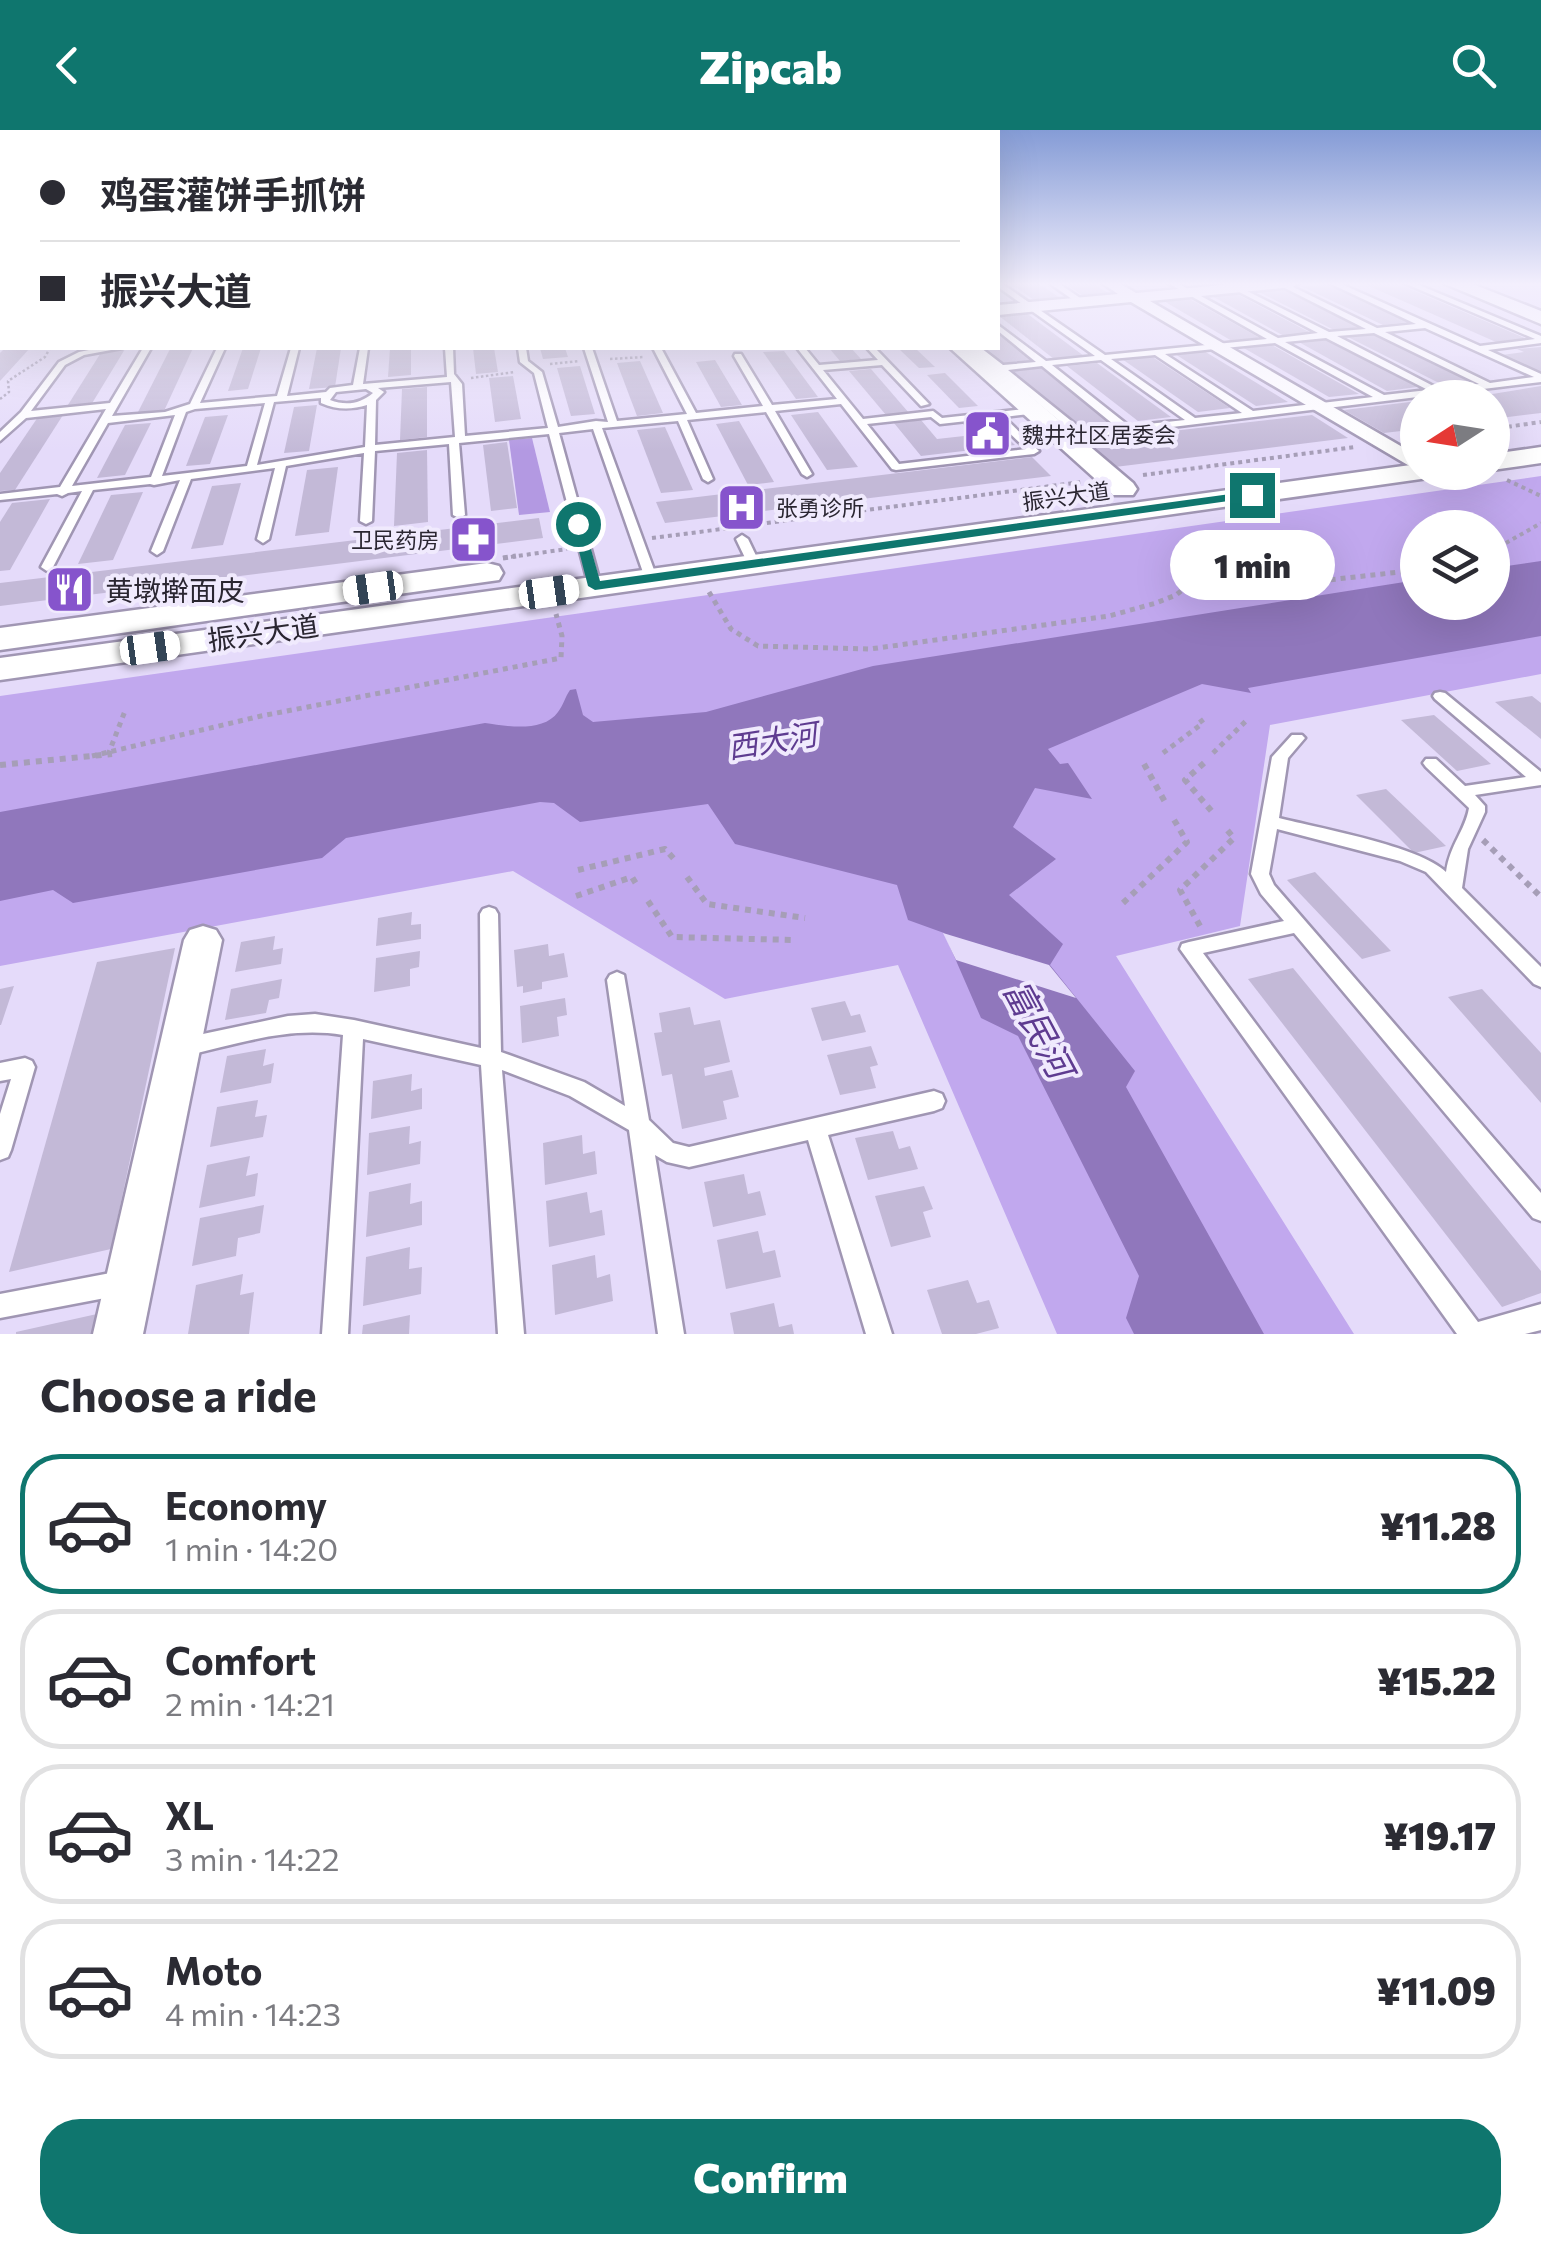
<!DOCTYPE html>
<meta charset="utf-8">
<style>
:root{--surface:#fff;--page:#f2f2f3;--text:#2b2b33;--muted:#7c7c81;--line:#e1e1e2;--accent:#0f766e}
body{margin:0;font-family:Commissioner,"Noto Sans SC",sans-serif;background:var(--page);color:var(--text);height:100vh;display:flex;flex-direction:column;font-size:38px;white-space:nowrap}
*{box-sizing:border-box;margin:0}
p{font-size:32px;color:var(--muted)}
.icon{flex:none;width:55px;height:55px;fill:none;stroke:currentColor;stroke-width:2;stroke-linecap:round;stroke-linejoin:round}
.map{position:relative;height:1204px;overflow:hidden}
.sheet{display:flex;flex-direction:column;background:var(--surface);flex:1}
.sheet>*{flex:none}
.guide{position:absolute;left:0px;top:0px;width:1000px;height:220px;box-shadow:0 10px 40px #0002;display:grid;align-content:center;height:220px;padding:0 40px;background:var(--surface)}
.needle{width:65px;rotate:258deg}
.tools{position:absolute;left:1400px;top:250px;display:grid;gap:20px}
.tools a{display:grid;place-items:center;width:110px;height:110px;border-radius:50%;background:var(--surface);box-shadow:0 10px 40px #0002;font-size:50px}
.end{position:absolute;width:45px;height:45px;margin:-22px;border:12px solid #0f766e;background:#fff;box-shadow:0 0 0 5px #fff}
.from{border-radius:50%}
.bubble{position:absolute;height:70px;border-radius:35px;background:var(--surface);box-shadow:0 10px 40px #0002;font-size:32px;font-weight:800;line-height:70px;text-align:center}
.car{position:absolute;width:30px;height:60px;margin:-30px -15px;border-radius:12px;box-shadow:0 0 8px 2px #0007;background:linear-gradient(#fff 24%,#345 0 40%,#fff 0 76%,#345 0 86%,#fff 0)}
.guide b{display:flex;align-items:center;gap:35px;height:95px;font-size:38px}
.guide b+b{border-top:2px solid var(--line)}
.guide i{width:25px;height:25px;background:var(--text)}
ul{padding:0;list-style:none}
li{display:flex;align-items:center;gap:30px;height:140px;margin:0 20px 15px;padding:0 20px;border:5px solid var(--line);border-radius:40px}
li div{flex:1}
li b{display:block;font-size:38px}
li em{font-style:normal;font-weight:800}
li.current{border-color:var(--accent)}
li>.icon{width:90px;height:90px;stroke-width:1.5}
h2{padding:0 40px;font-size:45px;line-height:120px}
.action{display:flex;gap:20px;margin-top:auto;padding:20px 40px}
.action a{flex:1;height:115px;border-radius:40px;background:var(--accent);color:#fff;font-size:40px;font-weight:800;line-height:115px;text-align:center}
header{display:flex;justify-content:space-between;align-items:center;height:130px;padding:0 40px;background:var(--accent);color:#fff;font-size:45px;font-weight:800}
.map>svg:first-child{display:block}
</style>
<header><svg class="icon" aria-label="back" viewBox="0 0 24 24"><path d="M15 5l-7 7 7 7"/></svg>Zipcab<svg class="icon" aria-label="search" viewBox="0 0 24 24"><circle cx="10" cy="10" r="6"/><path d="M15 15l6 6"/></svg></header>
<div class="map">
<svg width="1541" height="1204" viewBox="0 0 1541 1204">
<rect width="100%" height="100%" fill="#e5dbfa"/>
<path fill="#c1a8ee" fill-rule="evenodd" d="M1541 346V544L1270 595 1240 796 1116 826 1354 1204H1057L898 835 725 869 513 741 0 836V566ZM1418 398H1492V472H1418Z"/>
<path fill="#b399e2" d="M532 308 550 382 519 385 509 310Z"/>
<path fill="#9077bc" d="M1541 431V506L1248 558 1251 563 1202 554 1048 619 1060 634 1068 633 1092 669 1035 658 1013 697 1056 729 1009 765 1063 814 1050 835 1135 941 1126 957 1264 1204H1134L1126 1188 1139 1146 1018 906 981 888 944 803 908 790 897 755 735 714 708 674 580 692 554 673 540 672 346 708 322 728 73 773 53 760 0 771V682L485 593C506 596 543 603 558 582 563 576 565 567 570 560L576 559 583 585 593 592 706 582 873 536 1417 450 1418 472H1492L1493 438Z"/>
<path fill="#e5dbfa" d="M943 803 1049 835 1076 868 956 830Z"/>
<g fill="#c3b9d7">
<path d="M1010 153H1038L1060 168 1034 170Z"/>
<path d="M1064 153H1092L1108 163 1082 165Z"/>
<path d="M1362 153H1396L1527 209 1496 212Z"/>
<path d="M1327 154 1409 192 1383 195 1303 157Z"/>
<path d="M1282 159 1360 198 1334 200 1257 161Z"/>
<path d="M1235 163 1311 203 1284 206 1210 165Z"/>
<path d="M1188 168 1260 208 1232 211 1162 170Z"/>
<path d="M1025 182 1084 226 1054 229 998 185Z"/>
<path d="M998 203 1032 231 1001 234 982 218H998Z"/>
<path d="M1373 203 1469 251 1441 254 1346 206Z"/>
<path d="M1324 208 1417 257 1387 261 1297 211Z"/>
<path d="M1270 214 1359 264 1329 267 1242 217Z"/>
<path d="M1541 217V243L1502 225 1524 222 1517 219Z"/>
<path d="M5 218H30L0 251V223Z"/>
<path d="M193 218 164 281 137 284 170 219Z"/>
<path d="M243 218H261L248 259 228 261Z"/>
<path d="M317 218H341L335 257 309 259Z"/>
<path d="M390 218H411V245L388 247Z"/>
<path d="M473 218H494L498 242 476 244Z"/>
<path d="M540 218H565L568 227 543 229Z"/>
<path d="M829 218H851L861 229 840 231Z"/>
<path d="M898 218H915L935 237 919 238Z"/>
<path d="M125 219 91 275 66 278 102 221Z"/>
<path d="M784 221 818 267 796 269 763 222Z"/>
<path d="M1204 221 1288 272 1256 276 1175 224Z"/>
<path d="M1151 226 1230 278 1198 282 1122 229Z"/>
<path d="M715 230 742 275 721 277 696 232Z"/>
<path d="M640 231 663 283 637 286 617 233Z"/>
<path d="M1097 233 1171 287 1138 291 1067 236Z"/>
<path d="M580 236 595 284 571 286 557 238Z"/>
<path d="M1041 238 1110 293 1076 297 1010 241Z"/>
<path d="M871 239 909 283 886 285 849 241Z"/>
<path d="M945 243 978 276 959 278 927 245Z"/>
<path d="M513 246 521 289 495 292 489 248Z"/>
<path d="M1541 256V283L1492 289V268H1468Z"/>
<path d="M427 257V307L400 310 402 259Z"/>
<path d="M1418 271V299L1384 303 1344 280Z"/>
<path d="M317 275 309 321 284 323 294 277Z"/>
<path d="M818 282 858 337 827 340 791 285Z"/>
<path d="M63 285 15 360 0 361V343L38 287Z"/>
<path d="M228 285 210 334 186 336 205 287Z"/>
<path d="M1312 285 1348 308 1115 337 1086 311Z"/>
<path d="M921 290 937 309 973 305 962 293 991 292 1015 315 921 326 894 293Z"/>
<path d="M739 291 774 352 748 355 716 294Z"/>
<path d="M151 293 125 345 97 348 125 295Z"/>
<path d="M665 297 693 360 661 363 637 300Z"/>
<path d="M507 312 517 378 491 381 483 315Z"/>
<path d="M427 320 428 392 394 396 397 323Z"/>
<path d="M1032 327 1051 346 665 393 656 372Z"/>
<path d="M338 337 329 402 295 406 307 340Z"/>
<path d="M241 353 223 415 191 419 212 356Z"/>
<path d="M143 362 113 430 78 434 111 365Z"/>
<path d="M50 369 10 440 0 441V392L12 373Z"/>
<path d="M539 388 543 408 0 476V453Z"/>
<path d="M1532 566 1541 573V609L1495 572Z"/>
<path d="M1434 585 1491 634 1457 641 1401 590Z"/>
<path d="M1386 659 1446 716 1414 723 1356 665Z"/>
<path d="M1315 742 1391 821 1362 829 1287 750Z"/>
<path d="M412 782 411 795 421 794V809L376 816 378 788Z"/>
<path d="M275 806 273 820 283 818 281 834 235 842 241 812Z"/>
<path d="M548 814 549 826 564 823 568 847 542 852V859L523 863V856L517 857 514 820Z"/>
<path d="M175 818 111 1119 9 1142 97 832Z"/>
<path d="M420 821 419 837 410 839V856L374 862 376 828Z"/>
<path d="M1293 838 1541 1141V1163L1502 1177 1248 849Z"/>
<path d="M282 849 279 868 269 870 266 883 225 890 231 859Z"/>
<path d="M14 856 1 895H0V859Z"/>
<path d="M1482 859 1541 923V973L1448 867Z"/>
<path d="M565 868 567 885 557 887 559 906 522 913 520 876Z"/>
<path d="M845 871 851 886 860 884 866 902 822 911 811 878Z"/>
<path d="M690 877 694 895 720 890 730 932 704 938 705 946 732 940 739 967 723 971 727 989 682 999 672 944 662 946 654 903 662 902 659 883Z"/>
<path d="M871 916 878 935 870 937 876 958 840 965 827 925Z"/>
<path d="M266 919 263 936 274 933 271 953 220 963 227 926Z"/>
<path d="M412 944 411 961 422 958V979L371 989 373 951Z"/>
<path d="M258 970 255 987 267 985 263 1007 210 1017 217 977Z"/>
<path d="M410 996 409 1014 421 1011 420 1034 367 1045 369 1003Z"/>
<path d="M893 1001 899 1019 910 1016 918 1039 868 1050 855 1008Z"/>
<path d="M582 1005 583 1024 595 1021 597 1044 545 1055 543 1013Z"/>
<path d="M250 1026 246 1046 258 1043 255 1066 199 1078 207 1035Z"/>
<path d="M744 1044 748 1064 760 1061 766 1085 713 1097 704 1052Z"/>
<path d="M411 1053 410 1074 422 1071V1095L366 1107 369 1062Z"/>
<path d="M924 1056 933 1079 923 1082 931 1107 891 1117 875 1066Z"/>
<path d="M587 1062 590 1083 602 1080 605 1105 549 1117 546 1071Z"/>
<path d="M264 1075 260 1103 238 1108 236 1126 192 1136 200 1088Z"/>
<path d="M758 1101 763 1123 775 1120 781 1147 726 1159 717 1110Z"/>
<path d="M410 1117 409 1139 422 1137 421 1164 363 1176 366 1127Z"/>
<path d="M595 1125 597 1148 610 1144 613 1171 555 1185 552 1135Z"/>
<path d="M243 1144 240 1165 254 1162 249 1204H188L196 1155Z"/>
<path d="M968 1150 977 1173 989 1170 999 1198 976 1204H942L927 1160Z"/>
<path d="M774 1173 779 1197 792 1194 794 1204H734L730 1183Z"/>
<path d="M106 1182 100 1204H16V1202Z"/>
<path d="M410 1185 409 1204H362L363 1195Z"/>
</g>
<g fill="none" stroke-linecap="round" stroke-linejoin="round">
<defs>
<g id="lane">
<path d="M998 153H1001L1105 225 1267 209 1168 153H1177L1278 208 1318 203 1222 153H1231L1329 202 1366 199 1275 153H1285L1377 198 1416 194 1329 153H1339L1480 216 1535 209 1404 153H1414L1541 206V213L1488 220 1541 244V252L1066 310 1062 309V305L1074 303 972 218H981L1003 235 1036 232 998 201V195L1046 231 1095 226 998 157ZM1425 198 1534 247 1490 253 1385 202ZM1374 203 1479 254 1439 259 1337 206ZM1326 208 1428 260 1384 265 1285 212ZM1275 213 1373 267 1253 281 1165 224ZM1155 225 1242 283 1195 288 1111 229ZM1101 230 1185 290 1129 296 1052 235ZM1042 236 1118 298 1085 302 1008 240Z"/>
<path d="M1049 153H1058L1086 172 1079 174Z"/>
<rect x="0" y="196" width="2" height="5"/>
<path d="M99 218H122L84 225 65 235 31 281 110 273 143 218H151L112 286 165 282 190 274 217 218H225L200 273 277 266 291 218H299L287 266 326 262 330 258 353 255 360 218H368L363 254 447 247 445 218H453L454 244 462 254 465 306 548 298 534 243 520 232 518 218H526L528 231 542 242 558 297 596 291 608 292 584 218H592L617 291 687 284 653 218H661L696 283 763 276 734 226 735 224H741L772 275 837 269 797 218H805L819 235 878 230 867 218H875L929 274 921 276 882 235 823 240 863 289 933 281 942 288 1035 278 1040 281 1038 283 1004 287 1039 321 1034 324 896 340 892 339 841 274 775 281 812 344 807 347 802 344 766 282 687 290 713 349 708 352 703 349 678 291 602 298 657 448 651 452 645 448 593 299 559 303 601 456 595 460 589 456 549 304 459 313 465 385 459 388 453 385 449 314 375 321 372 391 366 394 360 391 364 323 286 336 269 409 263 413 257 409 275 338 191 349 163 421 157 425 151 421 180 350 154 355 150 354 93 360 53 437 47 441 41 437 82 361 68 363 62 366 57 364 0 370V364L60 357 106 279 26 288 0 311V302L21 282 59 232 79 222ZM451 252 455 307 375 315 376 270 384 262 378 258ZM366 259 373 263C360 274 346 276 330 270L336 262ZM321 268V273C337 280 351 280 367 275L365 317 257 335 274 272ZM265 273 247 336 162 346 186 282 195 279ZM175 285 151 347 72 356 108 293ZM931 287 940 294 994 288 1026 319 899 334 867 294Z"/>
<path d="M742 405 748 409 760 434 758 437H750L748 434 736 409Z"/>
<path d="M1440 562 1445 563 1541 642V655L1475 665 1485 676V682L1468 719 1462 758 1541 837V857L1534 854 1426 742 1400 731 1277 699 1269 744 1274 755 1541 1063V1091L1533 1088 1294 803 1203 823 1478 1192 1541 1174V1200L1525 1204H1457L1180 819 1182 814 1189 812 1284 791 1261 764 1251 744 1272 627 1292 605H1302L1305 608 1288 628 1279 688C1318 698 1420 716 1446 742 1450 714 1465 701 1469 678L1426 637 1423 633 1426 629H1436L1465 656 1526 647 1435 569 1433 566 1435 563Z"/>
<path d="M489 777 495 779 498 784 501 922 584 952 625 976 607 850 610 845 617 842 624 845 649 990 673 1013 689 1017 934 961 942 964 945 971 942 978 934 981 828 1005 892 1204H866L808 1010 689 1037 667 1032 655 1025 684 1204H658L629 1000 570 966 502 940 524 1204H498L481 935 363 909 348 1204H322L343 905C288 896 238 914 184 926L177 923 174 917 177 911 184 908 288 886 315 884 354 890 481 918 480 784 483 779Z"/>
<path d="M25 928 32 931 35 937 11 1020 8 1027 0 1030V984L11 949 0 951V933Z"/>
<path d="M121 1141 130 1144 133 1153 130 1162 121 1165 0 1188V1164Z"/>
</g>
<g id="street">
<path d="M1102 153H1119L1136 163 1245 153H1299L1292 157 1150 171 1418 326V341L1131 172 998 185V175L1118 164Z"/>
<path d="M203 796 216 800 222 810 143 1204H93L184 810 190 800Z"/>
</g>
<g id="secondary">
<path d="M1443 153H1470L1541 181V194Z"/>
<path d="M950 218H974L1133 353 1137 359 1133 365H1113Z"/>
<path d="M1541 317V333L1492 340V324Z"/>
<path d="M1418 334V342H1432L1428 348 0 550V528Z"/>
<path d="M487 433 499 436 503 443 499 450 0 520V498Z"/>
</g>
</defs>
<use href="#lane" stroke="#a096b3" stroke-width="5"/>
<use href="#street" stroke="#a096b3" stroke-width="5"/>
<use href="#secondary" stroke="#a096b3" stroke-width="5"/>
<g stroke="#a69eb7" stroke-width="2.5" stroke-dasharray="2.5 2.5" stroke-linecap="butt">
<path d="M610 229 644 227"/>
<path d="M550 234 579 231"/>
<path d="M471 248 515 242"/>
<path d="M0 269 9 262 8 251 45 227 50 218"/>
</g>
<g stroke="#a69eb7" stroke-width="4" stroke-dasharray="4 4" stroke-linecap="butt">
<path d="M1492 299 1541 292"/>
<path d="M1143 345 1355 317"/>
<path d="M1507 350 1541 366"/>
<path d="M751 395 1082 352"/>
<path d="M652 408 730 398"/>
<path d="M1492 421 1541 393"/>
<path d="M503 428 567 419"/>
</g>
<g stroke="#a69eb7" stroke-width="5" stroke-dasharray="5 5" stroke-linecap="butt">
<path d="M503 428 516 426"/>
<path d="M709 462 731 499 758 516 870 519 1109 486 1156 473 1176 465 1197 448 1216 445 1241 443 1319 451 1418 440"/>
<path d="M1163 623 1203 593 1197 585"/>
<path d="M1213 623 1247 590"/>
<path d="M108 625 125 581"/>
<path d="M92 626 261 586 561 528 562 506 556 484"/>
</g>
<g stroke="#a69eb7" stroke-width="6" stroke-dasharray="6 6" stroke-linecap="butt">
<path d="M1204 633 1185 650 1214 684"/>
<path d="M1144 634 1165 672"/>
<path d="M0 635 112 624"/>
<path d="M1483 710 1541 767"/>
<path d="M578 740 665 719 674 729"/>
<path d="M687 747 707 774 805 788"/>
<path d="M576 766 632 747 638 757"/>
<path d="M648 771 672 807 794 810"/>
<path d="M1123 773 1187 712 1173 688"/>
<path d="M1200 796 1180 760 1234 708 1227 700"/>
</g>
<use href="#lane" fill="#fff" fill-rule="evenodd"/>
<use href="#street" fill="#fff" fill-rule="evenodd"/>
<use href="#secondary" fill="#fff" fill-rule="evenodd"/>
</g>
<linearGradient id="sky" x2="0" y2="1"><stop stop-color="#859cd6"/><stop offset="0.48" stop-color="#f3effd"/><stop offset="1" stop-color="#f3effd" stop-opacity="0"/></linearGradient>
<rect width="1541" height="321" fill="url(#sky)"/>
<path fill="#0f766e" d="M1252 361 1257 367 595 460 588 456 572 394 578 391 584 394 600 451Z"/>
<defs>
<symbol id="civic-square" viewBox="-11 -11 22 22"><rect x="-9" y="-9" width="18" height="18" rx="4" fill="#8654cc" stroke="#f0eafd"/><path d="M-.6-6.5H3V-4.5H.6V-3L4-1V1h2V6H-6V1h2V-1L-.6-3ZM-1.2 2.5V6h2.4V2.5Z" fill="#fff"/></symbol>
<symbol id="hospital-square" viewBox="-11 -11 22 22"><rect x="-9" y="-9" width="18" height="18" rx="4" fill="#8654cc" stroke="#f0eafd"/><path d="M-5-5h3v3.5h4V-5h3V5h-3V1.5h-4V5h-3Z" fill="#fff"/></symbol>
<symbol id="pharmacy-square" viewBox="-11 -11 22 22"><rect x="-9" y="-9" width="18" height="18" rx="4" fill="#8654cc" stroke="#f0eafd"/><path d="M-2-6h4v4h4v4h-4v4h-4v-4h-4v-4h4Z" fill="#fff"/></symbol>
<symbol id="restaurant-square" viewBox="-11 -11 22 22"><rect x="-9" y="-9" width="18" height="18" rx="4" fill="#8654cc" stroke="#f0eafd"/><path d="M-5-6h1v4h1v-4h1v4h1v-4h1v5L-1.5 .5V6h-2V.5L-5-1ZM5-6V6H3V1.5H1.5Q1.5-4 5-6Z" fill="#fff"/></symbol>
</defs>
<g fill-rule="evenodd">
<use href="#civic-square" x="960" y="276" width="55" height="55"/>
<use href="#hospital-square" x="714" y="350" width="55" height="55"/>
<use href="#pharmacy-square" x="446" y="382" width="55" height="55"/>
<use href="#restaurant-square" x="42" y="432" width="55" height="55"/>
</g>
<g text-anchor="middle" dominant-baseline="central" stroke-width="8" stroke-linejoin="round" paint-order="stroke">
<g font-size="22" fill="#2a2631" stroke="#f0eafd" text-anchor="start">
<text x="1022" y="304">魏井社区居委会</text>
<text x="776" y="377">张勇诊所</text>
<text x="439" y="409" text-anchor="end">卫民药房</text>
</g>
<g font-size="22" fill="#2a2631" stroke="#f0eafd">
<text transform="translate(1066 366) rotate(-8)">振兴大道</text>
</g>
<g font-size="28" fill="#2a2631" stroke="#f0eafd" text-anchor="start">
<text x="105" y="460">黄墩擀面皮</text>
</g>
<g font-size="28" fill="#2a2631" stroke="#f0eafd">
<text transform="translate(263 502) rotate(-8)">振兴大道</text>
</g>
<g font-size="30" font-style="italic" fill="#5e3b90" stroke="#f0eafd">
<text transform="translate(772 609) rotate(-9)">西大河</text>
</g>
<g font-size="35" font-style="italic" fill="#5e3b90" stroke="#f0eafd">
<text transform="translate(1040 898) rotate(62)">富民河</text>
</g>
</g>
</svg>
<div class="tools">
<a><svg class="needle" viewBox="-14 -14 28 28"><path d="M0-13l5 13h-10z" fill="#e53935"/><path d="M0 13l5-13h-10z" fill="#7c7c81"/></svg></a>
<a><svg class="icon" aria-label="layers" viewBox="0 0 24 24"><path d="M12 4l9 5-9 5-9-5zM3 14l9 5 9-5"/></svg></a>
</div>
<i class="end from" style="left:578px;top:394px"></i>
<i class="end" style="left:1252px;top:365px"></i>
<div class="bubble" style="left:1170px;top:400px;width:165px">1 min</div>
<i class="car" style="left:373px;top:458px;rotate:262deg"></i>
<i class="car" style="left:549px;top:462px;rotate:82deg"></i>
<i class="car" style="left:150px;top:518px;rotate:82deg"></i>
<div class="guide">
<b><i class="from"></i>鸡蛋灌饼手抓饼</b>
<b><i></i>振兴大道</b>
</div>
</div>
<section class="sheet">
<h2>Choose a ride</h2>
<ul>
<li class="current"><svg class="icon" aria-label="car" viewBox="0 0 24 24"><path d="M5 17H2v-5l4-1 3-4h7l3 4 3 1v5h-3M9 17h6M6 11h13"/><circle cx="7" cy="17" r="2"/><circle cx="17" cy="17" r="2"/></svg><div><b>Economy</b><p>1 min · 14:20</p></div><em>¥11.28</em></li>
<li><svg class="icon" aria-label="car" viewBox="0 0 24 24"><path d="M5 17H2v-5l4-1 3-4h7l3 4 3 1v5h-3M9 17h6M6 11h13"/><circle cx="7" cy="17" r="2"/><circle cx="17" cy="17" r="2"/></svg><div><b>Comfort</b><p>2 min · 14:21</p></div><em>¥15.22</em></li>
<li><svg class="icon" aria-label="car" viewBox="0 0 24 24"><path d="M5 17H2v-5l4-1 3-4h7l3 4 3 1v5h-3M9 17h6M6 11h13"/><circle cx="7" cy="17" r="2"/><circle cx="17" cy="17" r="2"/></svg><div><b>XL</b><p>3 min · 14:22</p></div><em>¥19.17</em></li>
<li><svg class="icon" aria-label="car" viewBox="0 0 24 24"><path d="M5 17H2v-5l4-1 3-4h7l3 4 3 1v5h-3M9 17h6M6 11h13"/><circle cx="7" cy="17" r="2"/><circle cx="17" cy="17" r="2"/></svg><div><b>Moto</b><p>4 min · 14:23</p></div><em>¥11.09</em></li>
</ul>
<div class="action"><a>Confirm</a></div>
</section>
